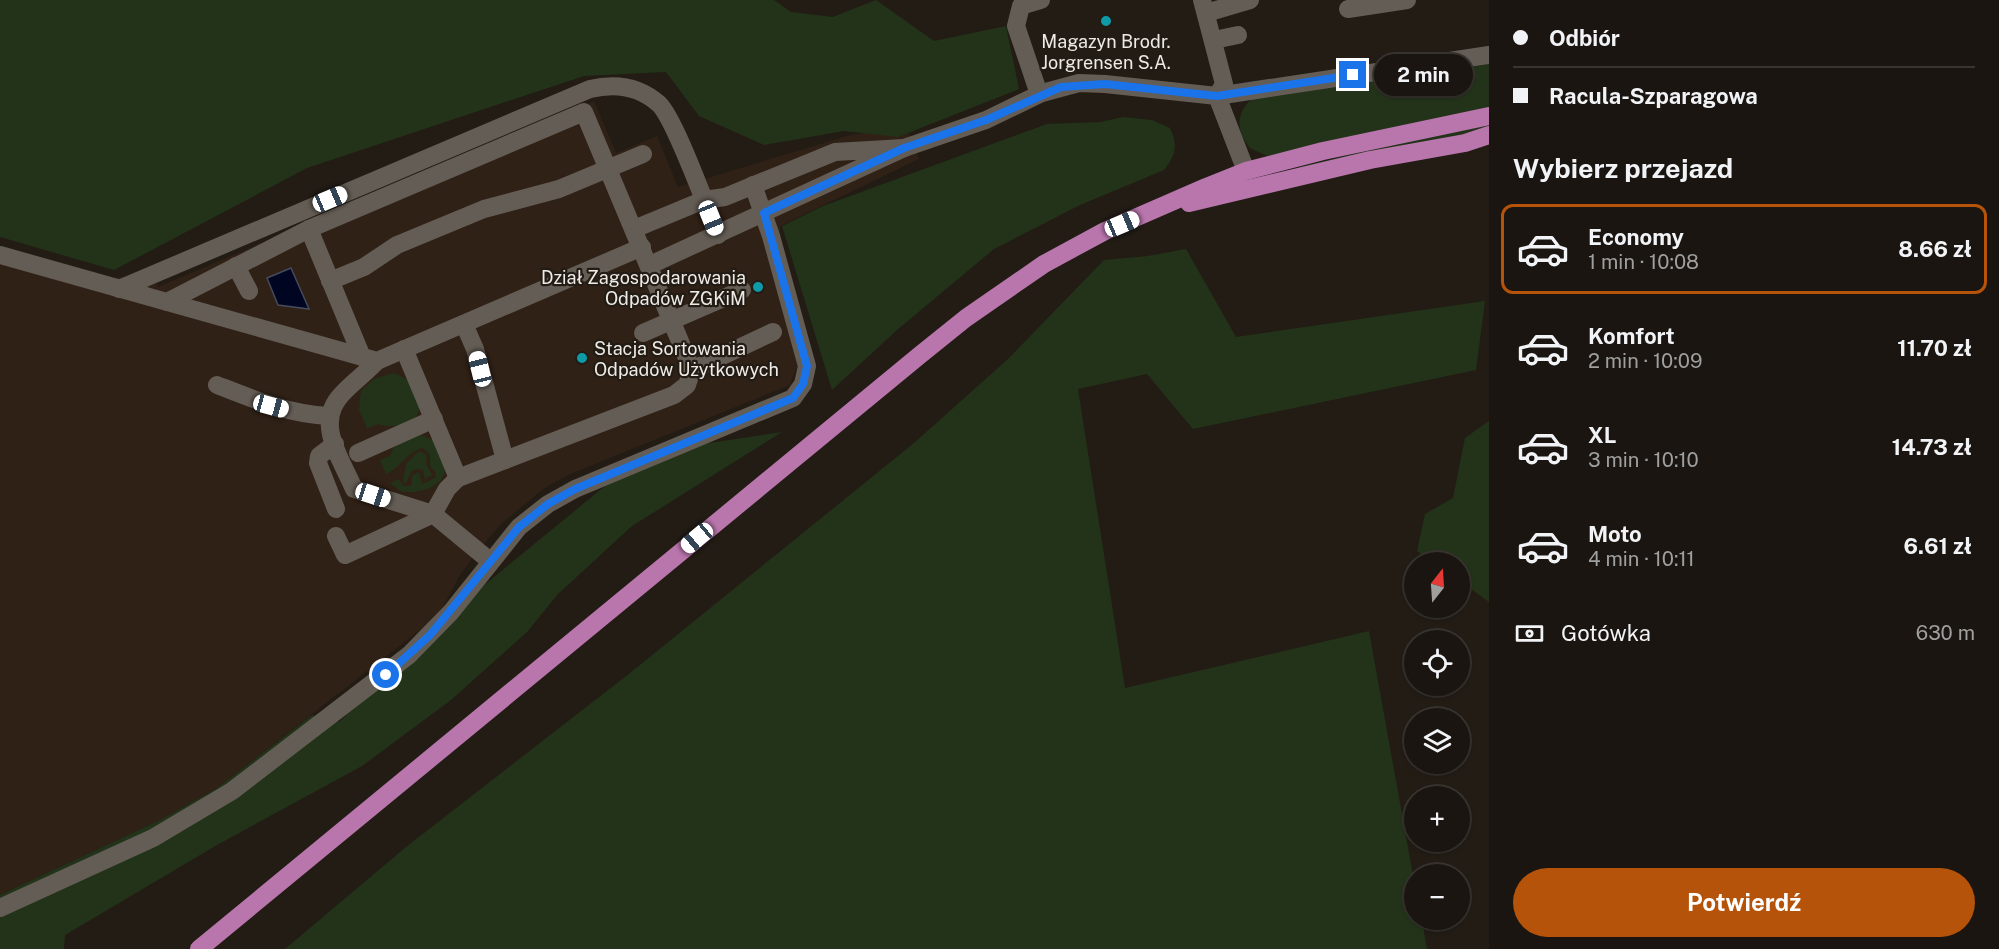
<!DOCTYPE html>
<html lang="pl">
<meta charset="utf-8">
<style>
:root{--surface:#1a1510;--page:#27221e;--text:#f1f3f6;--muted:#9f9f9f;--line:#383430;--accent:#b45309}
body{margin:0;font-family:"Public Sans",sans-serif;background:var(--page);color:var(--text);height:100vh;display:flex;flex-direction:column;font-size:22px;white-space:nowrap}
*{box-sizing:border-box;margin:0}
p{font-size:20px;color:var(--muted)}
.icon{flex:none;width:33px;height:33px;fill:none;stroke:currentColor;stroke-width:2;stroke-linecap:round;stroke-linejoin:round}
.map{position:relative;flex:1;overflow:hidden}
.side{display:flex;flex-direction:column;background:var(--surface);width:510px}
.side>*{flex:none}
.guide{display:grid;align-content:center;height:132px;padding:0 24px;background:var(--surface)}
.needle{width:39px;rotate:17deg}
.fabs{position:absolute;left:1404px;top:552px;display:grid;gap:12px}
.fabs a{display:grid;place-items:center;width:66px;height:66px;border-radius:50%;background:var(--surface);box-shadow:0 2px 4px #0004,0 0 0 2px var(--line);font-size:30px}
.end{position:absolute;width:27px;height:27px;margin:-14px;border:8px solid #1a73e8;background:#fff;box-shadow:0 0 0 3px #fff}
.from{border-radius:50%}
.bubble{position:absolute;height:42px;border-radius:21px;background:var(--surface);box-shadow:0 2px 4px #0004,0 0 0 2px var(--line);font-size:20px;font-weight:700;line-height:42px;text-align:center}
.car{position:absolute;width:18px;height:36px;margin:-18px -9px;border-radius:8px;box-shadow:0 0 4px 2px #0007;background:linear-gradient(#fff 24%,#345 0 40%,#fff 0 76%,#345 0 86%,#fff 0)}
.guide b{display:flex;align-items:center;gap:21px;height:57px;font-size:22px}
.guide b+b{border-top:2px solid var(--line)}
.guide i{width:15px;height:15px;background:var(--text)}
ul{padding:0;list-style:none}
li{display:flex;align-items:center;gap:18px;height:90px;margin:0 12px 9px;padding:0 12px;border:3px solid transparent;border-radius:12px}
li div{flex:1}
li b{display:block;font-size:22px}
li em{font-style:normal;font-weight:700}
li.on{border-color:var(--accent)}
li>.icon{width:54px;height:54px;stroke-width:1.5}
h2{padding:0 24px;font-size:27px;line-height:72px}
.pay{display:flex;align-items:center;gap:15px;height:66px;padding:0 24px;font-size:22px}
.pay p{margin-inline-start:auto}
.button{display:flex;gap:12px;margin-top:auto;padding:12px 24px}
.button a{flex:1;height:69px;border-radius:36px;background:var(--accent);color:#fff;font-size:24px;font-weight:700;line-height:69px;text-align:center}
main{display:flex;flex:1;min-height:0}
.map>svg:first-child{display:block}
</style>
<main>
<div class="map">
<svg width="1489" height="949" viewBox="0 0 1489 949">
<rect width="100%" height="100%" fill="#221c15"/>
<path fill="#302116" d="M594 101 616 153 657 136 678 187 850 135 906 127 919 159 780 226V232L764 238 797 354V367L790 385 568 475 543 489 501 524 478 551 460 575 438 616 217 788 160 820 0 895V246L112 278 130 276 149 268 158 287Z"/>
<g fill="#233319">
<path d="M0 0H774L791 12 833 17 876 0 934 41 1006 26 1019 89 898 137 844 131 764 145 699 116 666 72 584 76 307 168 114 270 0 237Z"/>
<path d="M1489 64V111L1267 156 1250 148C1236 131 1235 113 1253 98L1450 68 1453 78 1459 77V69Z"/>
<path d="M1123 117 1152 120 1170 128C1178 145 1176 155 1164 170L1080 205 994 249 897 330 832 390 782 226 823 206 1047 124 1100 122Z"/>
<path d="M1489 121V128L1467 134 1300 170 1299 167Z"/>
<path d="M1186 249 1236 337 1485 301 1476 370 1193 429 1147 374 1078 389 1125 688 1369 631 1414 881V920H1422L1427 949H285L406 847 630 673 914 443 1008 359 1104 260 1148 256Z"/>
<path d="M394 373 410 381C413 388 417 397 419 404 422 426 391 429 378 424L368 428V430L359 410 361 391 374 379Z"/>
<path d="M1489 421V602L1460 581V562H1433L1417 551 1425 514 1453 498 1465 438Z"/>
<path d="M782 432 632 526 558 594 527 632 451 700 362 766 217 845 65 935 64 949H0V895L160 820 217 788 312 715 339 722 477 591 605 486 703 444Z"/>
<path d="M421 435 433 440C437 448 444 458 445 466 447 487 416 495 401 491L390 483 399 479 403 486H411L412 476 419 472 422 484 435 478 436 473 430 466V454L423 448C408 450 402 467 386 474L380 460 390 456 395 443Z"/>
<path d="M419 451 427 455 426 464 432 475 425 479 423 470 416 469 411 472 405 484 403 481 406 464Z"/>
</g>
<path fill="#000622" stroke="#474a5c" stroke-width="1.5" d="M291 268 309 309 278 305 267 278Z"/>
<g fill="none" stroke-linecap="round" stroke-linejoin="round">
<g stroke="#645d55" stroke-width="18">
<path d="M1202 0 1224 84 1217 96 1246 171"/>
<path d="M1348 9 1407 0"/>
<path d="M1206 13 1250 0"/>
<path d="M1214 40 1238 35"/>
<path d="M1039 94 1016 26 1021 6 1041 0"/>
<path d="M904 148 986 120 1042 93 1079 83 1105 84 1217 96 1489 55"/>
<path d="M309 229 584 112 692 370 687 385 674 395 458 478 447 489 433 514 354 489C341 458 314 423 342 394 353 382 366 373 377 361"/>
<path d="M634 229 704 200 725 197 835 152 904 148 650 265"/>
<path d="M0 255 377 361 642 247"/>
<path d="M236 266 249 291"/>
<path d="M330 281 364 267 397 245 484 209 559 189 643 154"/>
<path d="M119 289 590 89C615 83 639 86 659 104 675 119 707 209 718 235"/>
<path d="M167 302 309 229 362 357"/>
<path d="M464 324 475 349 505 460"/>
<path d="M643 333 742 290"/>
<path d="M404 349 458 478"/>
<path d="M692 370 773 332"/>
<path d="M217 385C255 400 288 414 329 416"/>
<path d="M335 444 319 456 318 463 336 509"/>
<path d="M358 453 434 419"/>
<path d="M336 536 345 555 433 514 490 561"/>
<path d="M0 908 153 838 232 791 409 655 451 612 519 527 548 504 575 489 793 398 803 384 807 366 771 236 753 185"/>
</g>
<g stroke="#b976ad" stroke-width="18">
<path d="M1189 203 1370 160 1465 143 1489 135"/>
<path d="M199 949 920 355 966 318 1044 264 1105 231 1206 187 1246 171 1323 151 1489 116"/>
</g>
</g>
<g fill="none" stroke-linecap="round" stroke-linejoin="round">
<path stroke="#1a73e8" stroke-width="8" d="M386 675 430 635 519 527 548 504 575 489 793 398 803 384 807 366 764 213 904 148 986 120 1061 87 1105 84 1217 96 1353 75"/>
</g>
<g fill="#0f9aa8" stroke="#221c15" stroke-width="2">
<circle cx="1106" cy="21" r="6"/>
<circle cx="758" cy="287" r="6"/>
<circle cx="582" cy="358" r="6"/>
</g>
<g text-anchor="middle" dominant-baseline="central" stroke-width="4.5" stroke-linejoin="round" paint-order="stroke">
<g font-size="18" fill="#eeeae5" stroke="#221c15">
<text x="1106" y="41">Magazyn Brodr.<tspan x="1106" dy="21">Jorgrensen S.A.</tspan></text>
<text x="746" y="277" text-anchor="end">Dział Zagospodarowania<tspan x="746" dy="21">Odpadów ZGKiM</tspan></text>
<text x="594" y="348" text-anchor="start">Stacja Sortowania<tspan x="594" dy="21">Odpadów Użytkowych</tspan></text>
</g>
</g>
</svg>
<div class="fabs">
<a><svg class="needle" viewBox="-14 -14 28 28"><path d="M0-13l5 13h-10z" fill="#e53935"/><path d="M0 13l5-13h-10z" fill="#9f9f9f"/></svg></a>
<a><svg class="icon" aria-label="locate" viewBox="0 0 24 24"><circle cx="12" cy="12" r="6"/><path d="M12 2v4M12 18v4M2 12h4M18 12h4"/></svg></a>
<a><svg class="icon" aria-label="layers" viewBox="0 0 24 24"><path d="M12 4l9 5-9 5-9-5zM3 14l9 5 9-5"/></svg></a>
<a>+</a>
<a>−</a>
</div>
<i class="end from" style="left:386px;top:675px"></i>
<i class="end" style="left:1353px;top:75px"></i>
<div class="bubble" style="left:1374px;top:54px;width:99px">2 min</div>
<i class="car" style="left:330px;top:199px;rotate:67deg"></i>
<i class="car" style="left:711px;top:218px;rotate:158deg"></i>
<i class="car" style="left:1122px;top:224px;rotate:67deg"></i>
<i class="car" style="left:480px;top:369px;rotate:346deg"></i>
<i class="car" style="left:271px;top:406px;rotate:105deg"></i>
<i class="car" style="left:373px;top:495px;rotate:108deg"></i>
<i class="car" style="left:697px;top:538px;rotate:230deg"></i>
</div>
<section class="side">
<div class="guide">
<b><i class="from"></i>Odbiór</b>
<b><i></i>Racula-Szparagowa</b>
</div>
<h2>Wybierz przejazd</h2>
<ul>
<li class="on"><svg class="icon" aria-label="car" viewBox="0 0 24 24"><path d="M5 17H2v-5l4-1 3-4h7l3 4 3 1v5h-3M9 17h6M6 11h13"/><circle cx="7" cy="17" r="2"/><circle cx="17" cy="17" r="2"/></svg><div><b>Economy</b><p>1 min · 10:08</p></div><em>8.66 zł</em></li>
<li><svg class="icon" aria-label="car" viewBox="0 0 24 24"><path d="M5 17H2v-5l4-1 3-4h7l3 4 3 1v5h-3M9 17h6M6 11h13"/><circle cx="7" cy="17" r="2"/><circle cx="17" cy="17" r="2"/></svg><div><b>Komfort</b><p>2 min · 10:09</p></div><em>11.70 zł</em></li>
<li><svg class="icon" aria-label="car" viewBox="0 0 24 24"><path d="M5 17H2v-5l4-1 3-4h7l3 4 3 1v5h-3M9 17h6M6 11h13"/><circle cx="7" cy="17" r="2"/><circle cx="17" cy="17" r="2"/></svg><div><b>XL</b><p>3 min · 10:10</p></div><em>14.73 zł</em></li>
<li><svg class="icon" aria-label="car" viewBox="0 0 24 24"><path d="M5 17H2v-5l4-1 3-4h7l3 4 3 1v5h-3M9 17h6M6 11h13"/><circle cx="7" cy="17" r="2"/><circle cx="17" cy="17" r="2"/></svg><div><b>Moto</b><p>4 min · 10:11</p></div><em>6.61 zł</em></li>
</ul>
<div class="pay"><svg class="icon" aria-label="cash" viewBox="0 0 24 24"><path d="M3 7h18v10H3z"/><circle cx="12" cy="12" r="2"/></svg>Gotówka<p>630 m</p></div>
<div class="button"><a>Potwierdź</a></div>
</section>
</main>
